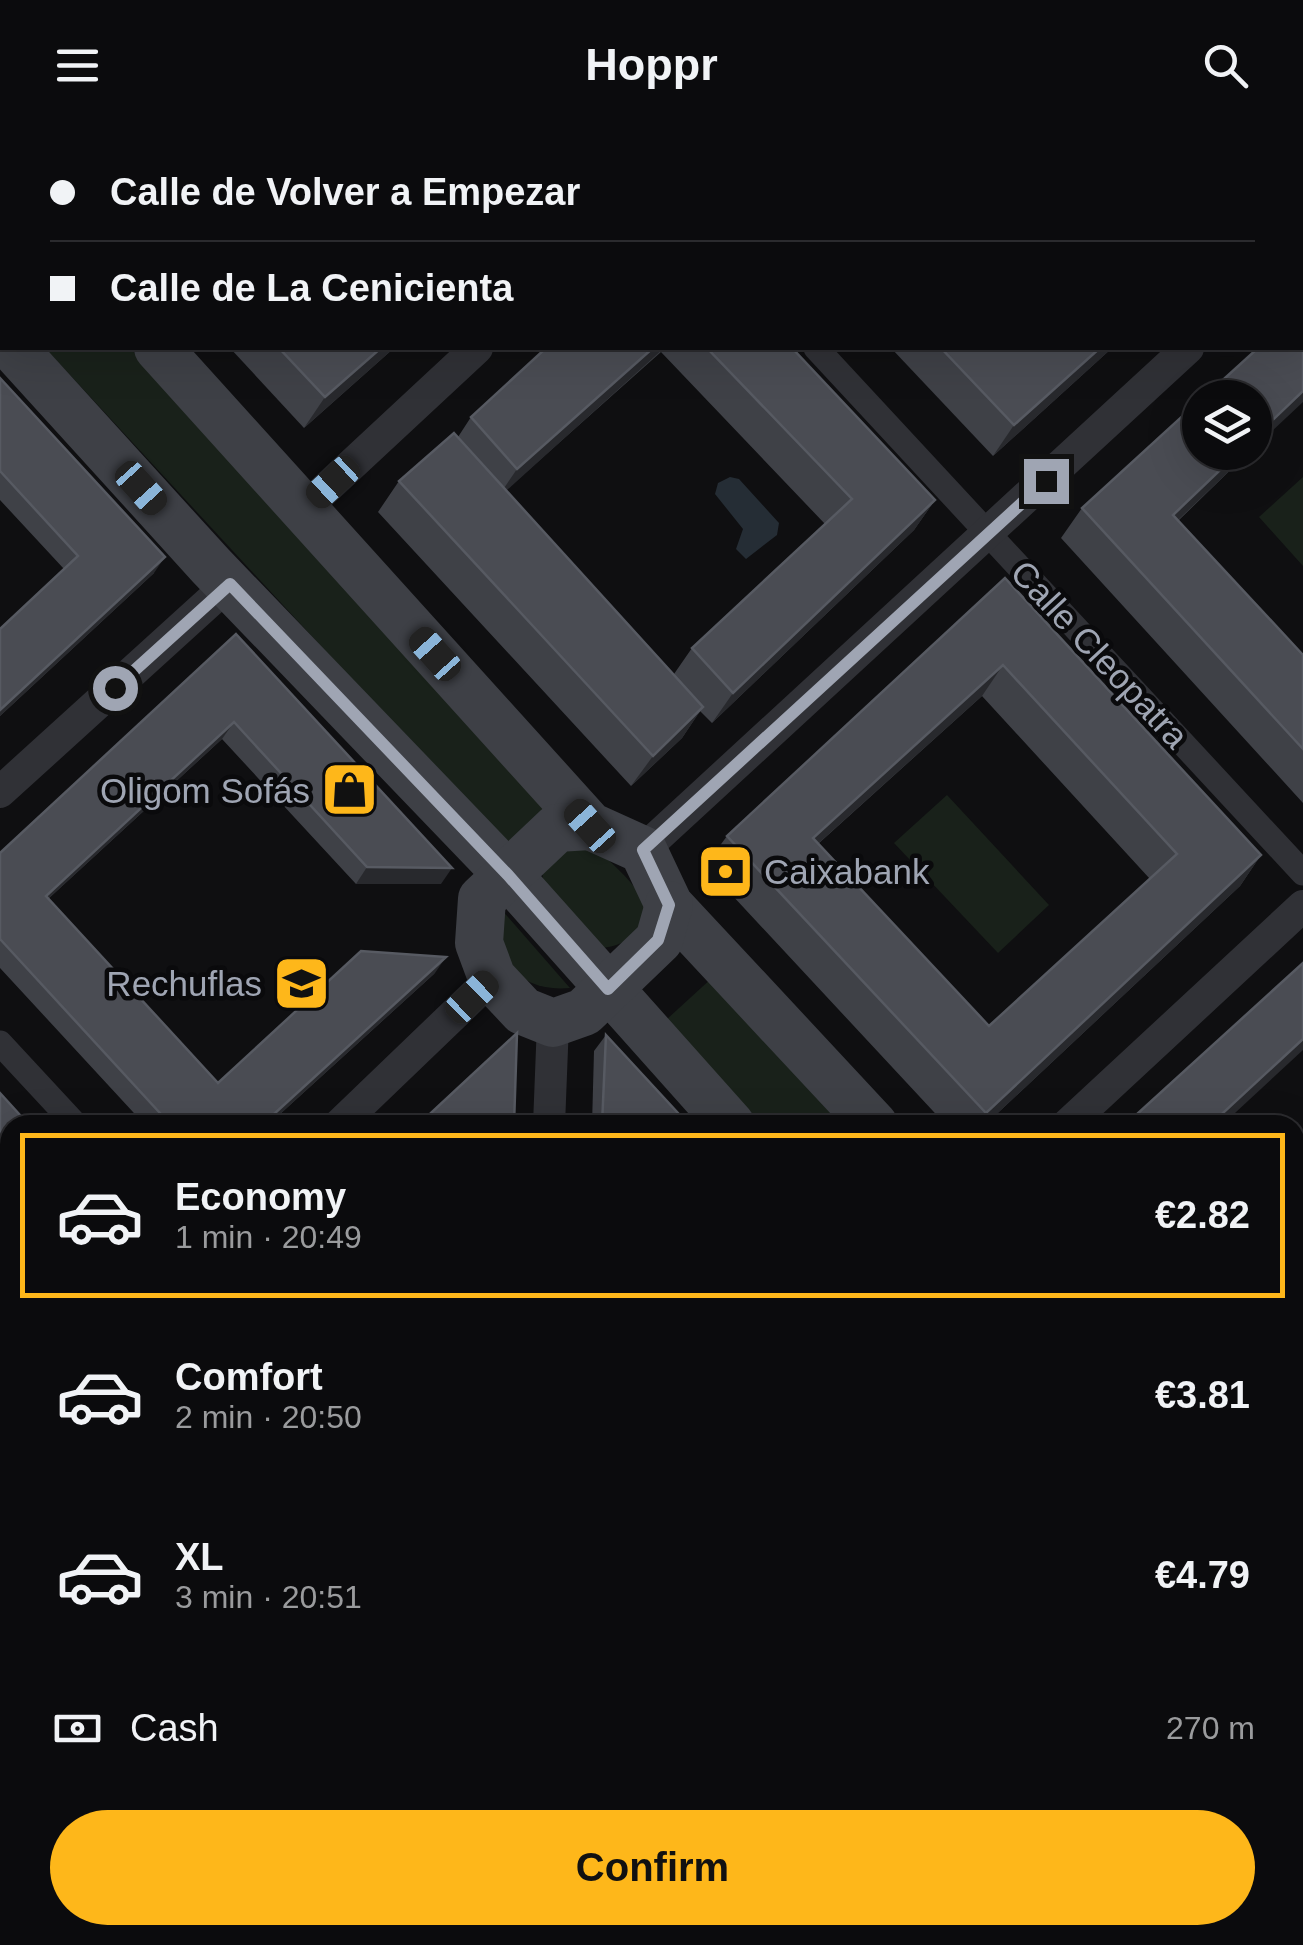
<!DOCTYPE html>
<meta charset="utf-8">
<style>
:root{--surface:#0b0b0d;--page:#19191b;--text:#f1f3f6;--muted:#9a9b9d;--line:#2b2b2e;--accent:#feb71a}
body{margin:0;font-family:Helvetica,sans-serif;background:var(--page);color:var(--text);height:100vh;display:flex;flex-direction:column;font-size:38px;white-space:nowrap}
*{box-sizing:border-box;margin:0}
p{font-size:32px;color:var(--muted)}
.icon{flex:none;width:55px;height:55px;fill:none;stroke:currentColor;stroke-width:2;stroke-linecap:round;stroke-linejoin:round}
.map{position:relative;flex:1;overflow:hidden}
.side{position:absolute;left:0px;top:985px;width:1305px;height:830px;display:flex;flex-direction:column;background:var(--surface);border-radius:30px 30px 0 0;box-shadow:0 10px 40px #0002,0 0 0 2px var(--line)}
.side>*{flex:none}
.hud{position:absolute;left:0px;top:0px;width:1305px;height:220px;box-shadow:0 10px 40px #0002,0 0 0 2px var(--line);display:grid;align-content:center;height:220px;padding:0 50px;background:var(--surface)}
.tools{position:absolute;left:1182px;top:250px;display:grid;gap:20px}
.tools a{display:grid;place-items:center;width:90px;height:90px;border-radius:50%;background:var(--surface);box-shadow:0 10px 40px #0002,0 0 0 2px var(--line);font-size:50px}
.end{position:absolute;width:45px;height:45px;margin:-22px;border:12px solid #9fa5b3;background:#111;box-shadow:0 0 0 5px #111}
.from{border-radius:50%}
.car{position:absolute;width:30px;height:60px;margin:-30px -15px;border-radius:12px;box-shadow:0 0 8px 2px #0007;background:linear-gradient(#222 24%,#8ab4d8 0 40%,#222 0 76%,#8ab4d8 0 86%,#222 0)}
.hud b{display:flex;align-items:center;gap:35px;height:95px;font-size:38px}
.hud b+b{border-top:2px solid var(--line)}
.hud i{width:25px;height:25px;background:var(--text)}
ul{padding:18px 0 0;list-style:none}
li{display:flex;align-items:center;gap:30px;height:165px;margin:0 20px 15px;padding:0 30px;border:5px solid transparent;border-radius:0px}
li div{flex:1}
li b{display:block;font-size:38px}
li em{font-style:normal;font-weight:600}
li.active{border-color:var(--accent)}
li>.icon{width:90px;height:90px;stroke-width:1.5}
.pay{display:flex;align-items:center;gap:25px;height:110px;padding:0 50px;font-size:38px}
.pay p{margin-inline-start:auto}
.action{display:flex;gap:20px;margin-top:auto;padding:20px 50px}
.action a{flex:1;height:115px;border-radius:60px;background:var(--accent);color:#111;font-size:40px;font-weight:600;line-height:115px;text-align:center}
header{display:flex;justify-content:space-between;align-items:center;height:130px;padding:0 50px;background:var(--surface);font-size:45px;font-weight:600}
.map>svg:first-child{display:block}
</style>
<header><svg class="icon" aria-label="menu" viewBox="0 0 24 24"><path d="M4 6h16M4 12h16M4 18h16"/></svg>Hoppr<svg class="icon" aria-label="search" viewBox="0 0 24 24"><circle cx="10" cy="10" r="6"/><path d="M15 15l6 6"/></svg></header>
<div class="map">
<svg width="1303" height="1815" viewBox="0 0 1303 1815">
<rect width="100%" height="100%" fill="#0f0f11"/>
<g fill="#19211a">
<path d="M45 218H130L549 674 507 717Z"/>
<path d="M1303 347V436L1259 387Z"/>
<path d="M947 665 1049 775 998 823 894 713Z"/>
<path d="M551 720H598C611 733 628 747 638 762 658 794 633 814 603 818L543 753 542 736Z"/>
<path d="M501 779 570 858C537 861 517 849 498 823Z"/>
<path d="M713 847 849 995H763L666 890Z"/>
</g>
<path fill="#252d35" d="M730 347 739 349 779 393 777 405 746 429 736 419 743 399 715 364 718 353Z"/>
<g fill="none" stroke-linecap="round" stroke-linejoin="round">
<g stroke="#303136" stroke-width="25">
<path d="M614 0 617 2"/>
<path d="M816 218 1303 743"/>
<path d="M0 913 76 995"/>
<path d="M825 1805 834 1815"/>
</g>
<g stroke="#303136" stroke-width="32">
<path d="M1271 0 1274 2"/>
<path d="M1302 34H1303"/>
<path d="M1302 110H1303"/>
<path d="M304 379 477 218"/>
<path d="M0 662 229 454"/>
<path d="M643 720 1188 218"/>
<path d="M339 995 492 848"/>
<path d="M549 995 553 893"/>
<path d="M1067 995 1303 776"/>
<path d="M0 1314 10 1305"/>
<path d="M170 1815 181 1805"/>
<path d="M514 1815V1805"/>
<path d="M881 1815 892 1805"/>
</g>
<g stroke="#3e4046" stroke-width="48">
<path d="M34 0V2"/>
<path d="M0 46 2 48"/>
<path d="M0 127 2 125"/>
<path d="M13 218 211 436 508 745 731 995"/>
<path d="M158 218 590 696 643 720 669 775 874 995"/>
<path d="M590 696 557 698 482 769 479 813 492 848 523 881 553 893 584 882 659 810 669 775"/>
<path d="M1295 1444 1303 1452"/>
<path d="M1295 1605 1303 1613"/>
</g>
</g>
<g fill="#3f4147" fill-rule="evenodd">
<path d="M95 0H193L190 2H95Z"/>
<path d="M456 0H593L595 2H458Z"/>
<path d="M1117 0H1244L1247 2H1119Z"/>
<path d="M230 218H394L304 298Z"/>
<path d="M546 218H792L935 370 914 400 712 593 700 581 682 608 631 656 378 382 399 351 458 307 471 287ZM661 222 825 394 692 518 674 544 506 360Z"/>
<path d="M891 218H1112L993 326Z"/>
<path d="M0 248 154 443 0 586V499L64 439 0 370Z"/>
<path d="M1200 322H1249L1178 391 1303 525V673L1061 408 1082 378Z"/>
<path d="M1005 448 1261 725 1240 756 985 995H946L705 736 727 706ZM982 566 1150 749 989 896 818 714Z"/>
<path d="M236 504 441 754H356L222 609 48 769 218 953 435 843 268 995H145L0 838V723Z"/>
<path d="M606 905 689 995H592L594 921Z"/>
<path d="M0 963 10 995V1088L0 1077Z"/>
<path d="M1295 1236 1303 1244V1356L1295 1363Z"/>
<path d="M0 1619 10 1630V1805H105L94 1815H0L5 1796 0 1791Z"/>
<path d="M1295 1629 1303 1638V1772L1295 1763Z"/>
<path d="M256 1805H392L401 1815H250Z"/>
<path d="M418 1805H500L499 1815H418Z"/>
<path d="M576 1805H796L789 1815H576Z"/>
</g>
<g fill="#28292d">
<path d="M381 218H394L304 298 325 267Z"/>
<path d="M653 218H664L496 370 517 339Z"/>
<path d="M1100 218H1112L993 326 1014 295Z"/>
<path d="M1303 261V272L1255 317V307Z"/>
<path d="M1239 322H1249L1151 416 1173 385Z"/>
<path d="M935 370 914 400 712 593 733 563Z"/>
<path d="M165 427 154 443 0 586V580Z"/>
<path d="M1003 535 982 566 791 738 813 708Z"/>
<path d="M703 577 682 608 631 656 653 626Z"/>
<path d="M234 592 222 609 34 782 46 766Z"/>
<path d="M1261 725 1240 756 985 995H978L986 983Z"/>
<path d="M367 737 452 738 441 754H356Z"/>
<path d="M446 827 435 843 268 995H262Z"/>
<path d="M1303 909V920L1222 995H1210Z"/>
<path d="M10 1230V1235L0 1244V1239Z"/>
<path d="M90 1805H105L94 1815H79Z"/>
<path d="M791 1805H796L789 1815H780Z"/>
<path d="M1059 1805H1072L1061 1815H1048Z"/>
</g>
<g fill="#4a4c53" stroke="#575a62" stroke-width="2.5" fill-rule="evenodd">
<path d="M116 0H181L179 2H116Z"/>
<path d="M506 0H593L595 2H508Z"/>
<path d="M790 0H864L862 2H787Z"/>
<path d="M1166 0H1244L1247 2H1169Z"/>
<path d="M1303 176V261L1255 307V268H1203L1258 218H1302Z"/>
<path d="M279 218H381L325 267Z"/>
<path d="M546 218H653L517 339 471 287Z"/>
<path d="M707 218H792L935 370 733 563 692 518 852 369Z"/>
<path d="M941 218H1100L1014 295Z"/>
<path d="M0 248 165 427 0 580V499L78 426 0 341Z"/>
<path d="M1200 270V322H1239L1173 385 1303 525V619L1082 378Z"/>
<path d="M454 303 703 577 653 626 399 351Z"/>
<path d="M1005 448 1261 725 986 983 727 706ZM1003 535 1177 724 989 896 813 708Z"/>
<path d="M236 504 452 738 367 737 234 592 46 766 218 953 361 821 446 827 262 995H171L0 809V723Z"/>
<path d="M1303 833V909L1210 995H1125Z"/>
<path d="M517 903 514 995H418Z"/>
<path d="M606 905 689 995H602Z"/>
<path d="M0 963 29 995H10V1059L0 1049Z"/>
<path d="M10 1152V1230L0 1239V1161Z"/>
<path d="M1295 1236 1303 1244V1322L1295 1314Z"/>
<path d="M0 1619 10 1630V1728L0 1717Z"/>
<path d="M1295 1629 1303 1638V1718L1295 1709Z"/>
<path d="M10 1792V1805H90L79 1815H0V1801Z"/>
<path d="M307 1805H392L401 1815H316Z"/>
<path d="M446 1805H500L499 1815H445Z"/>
<path d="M604 1805H791L780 1815H603Z"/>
<path d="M956 1805H1059L1048 1815H949L947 1813Z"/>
</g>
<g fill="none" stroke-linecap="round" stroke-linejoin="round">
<path stroke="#9fa5b3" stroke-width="12" d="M115 558 230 454 508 745 608 859 658 810 669 775 643 720 1046 351"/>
</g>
<defs>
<symbol id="shop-square" viewBox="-11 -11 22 22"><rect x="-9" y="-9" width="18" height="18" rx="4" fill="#feb71a" stroke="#0a0a0c"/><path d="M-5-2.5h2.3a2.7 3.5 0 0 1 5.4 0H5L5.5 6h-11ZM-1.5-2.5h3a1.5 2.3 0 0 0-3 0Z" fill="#111"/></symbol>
<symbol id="bank-square" viewBox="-11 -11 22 22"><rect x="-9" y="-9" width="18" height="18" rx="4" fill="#feb71a" stroke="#0a0a0c"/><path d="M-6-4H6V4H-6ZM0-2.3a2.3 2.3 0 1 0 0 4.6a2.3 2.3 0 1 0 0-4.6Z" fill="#111"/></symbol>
<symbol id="school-square" viewBox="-11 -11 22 22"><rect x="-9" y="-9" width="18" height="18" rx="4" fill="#feb71a" stroke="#0a0a0c"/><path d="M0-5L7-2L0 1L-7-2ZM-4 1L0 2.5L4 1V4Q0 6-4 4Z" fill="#111"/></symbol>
</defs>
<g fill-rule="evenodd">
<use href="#shop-square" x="318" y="628" width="63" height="63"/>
<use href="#bank-square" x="694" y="710" width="63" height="63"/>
<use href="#school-square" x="270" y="822" width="63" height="63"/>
</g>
<g text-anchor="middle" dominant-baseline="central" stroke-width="9" stroke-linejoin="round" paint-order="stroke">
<g font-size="35" fill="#9fa5b3" stroke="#0a0a0c">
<text transform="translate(1100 524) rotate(47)">Calle Cleopatra</text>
</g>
<g font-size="35" fill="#9fa5b3" stroke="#0a0a0c" text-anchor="end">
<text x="310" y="660">Oligom Sofás</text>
<text x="764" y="741" text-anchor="start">Caixabank</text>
<text x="262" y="853">Rechuflas</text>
</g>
</g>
</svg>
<div class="tools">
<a><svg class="icon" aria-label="layers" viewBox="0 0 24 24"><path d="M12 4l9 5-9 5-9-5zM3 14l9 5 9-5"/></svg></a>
</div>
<i class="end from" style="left:115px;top:558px"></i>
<i class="end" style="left:1046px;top:351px"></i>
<i class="car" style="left:333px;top:352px;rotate:227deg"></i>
<i class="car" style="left:141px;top:358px;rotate:138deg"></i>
<i class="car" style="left:435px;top:524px;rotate:318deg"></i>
<i class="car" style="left:590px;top:696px;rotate:318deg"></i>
<i class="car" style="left:472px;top:867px;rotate:46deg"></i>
<div class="hud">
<b><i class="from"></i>Calle de Volver a Empezar</b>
<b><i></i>Calle de La Cenicienta</b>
</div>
<section class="side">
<ul>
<li class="active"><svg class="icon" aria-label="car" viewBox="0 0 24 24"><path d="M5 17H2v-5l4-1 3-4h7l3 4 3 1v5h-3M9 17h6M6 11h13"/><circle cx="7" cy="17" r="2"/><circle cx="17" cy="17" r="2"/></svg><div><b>Economy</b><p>1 min · 20:49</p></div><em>€2.82</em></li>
<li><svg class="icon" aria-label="car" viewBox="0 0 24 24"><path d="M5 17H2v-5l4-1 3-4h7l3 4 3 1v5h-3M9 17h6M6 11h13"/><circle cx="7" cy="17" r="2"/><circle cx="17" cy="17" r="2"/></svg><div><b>Comfort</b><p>2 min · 20:50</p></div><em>€3.81</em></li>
<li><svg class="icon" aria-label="car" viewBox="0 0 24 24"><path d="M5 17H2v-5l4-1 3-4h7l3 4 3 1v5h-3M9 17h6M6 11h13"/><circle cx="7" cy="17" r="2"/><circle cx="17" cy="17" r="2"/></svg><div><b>XL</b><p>3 min · 20:51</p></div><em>€4.79</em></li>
</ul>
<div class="pay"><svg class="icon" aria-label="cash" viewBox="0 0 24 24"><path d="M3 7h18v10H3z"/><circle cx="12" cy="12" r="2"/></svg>Cash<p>270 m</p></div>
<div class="action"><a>Confirm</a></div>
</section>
</div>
